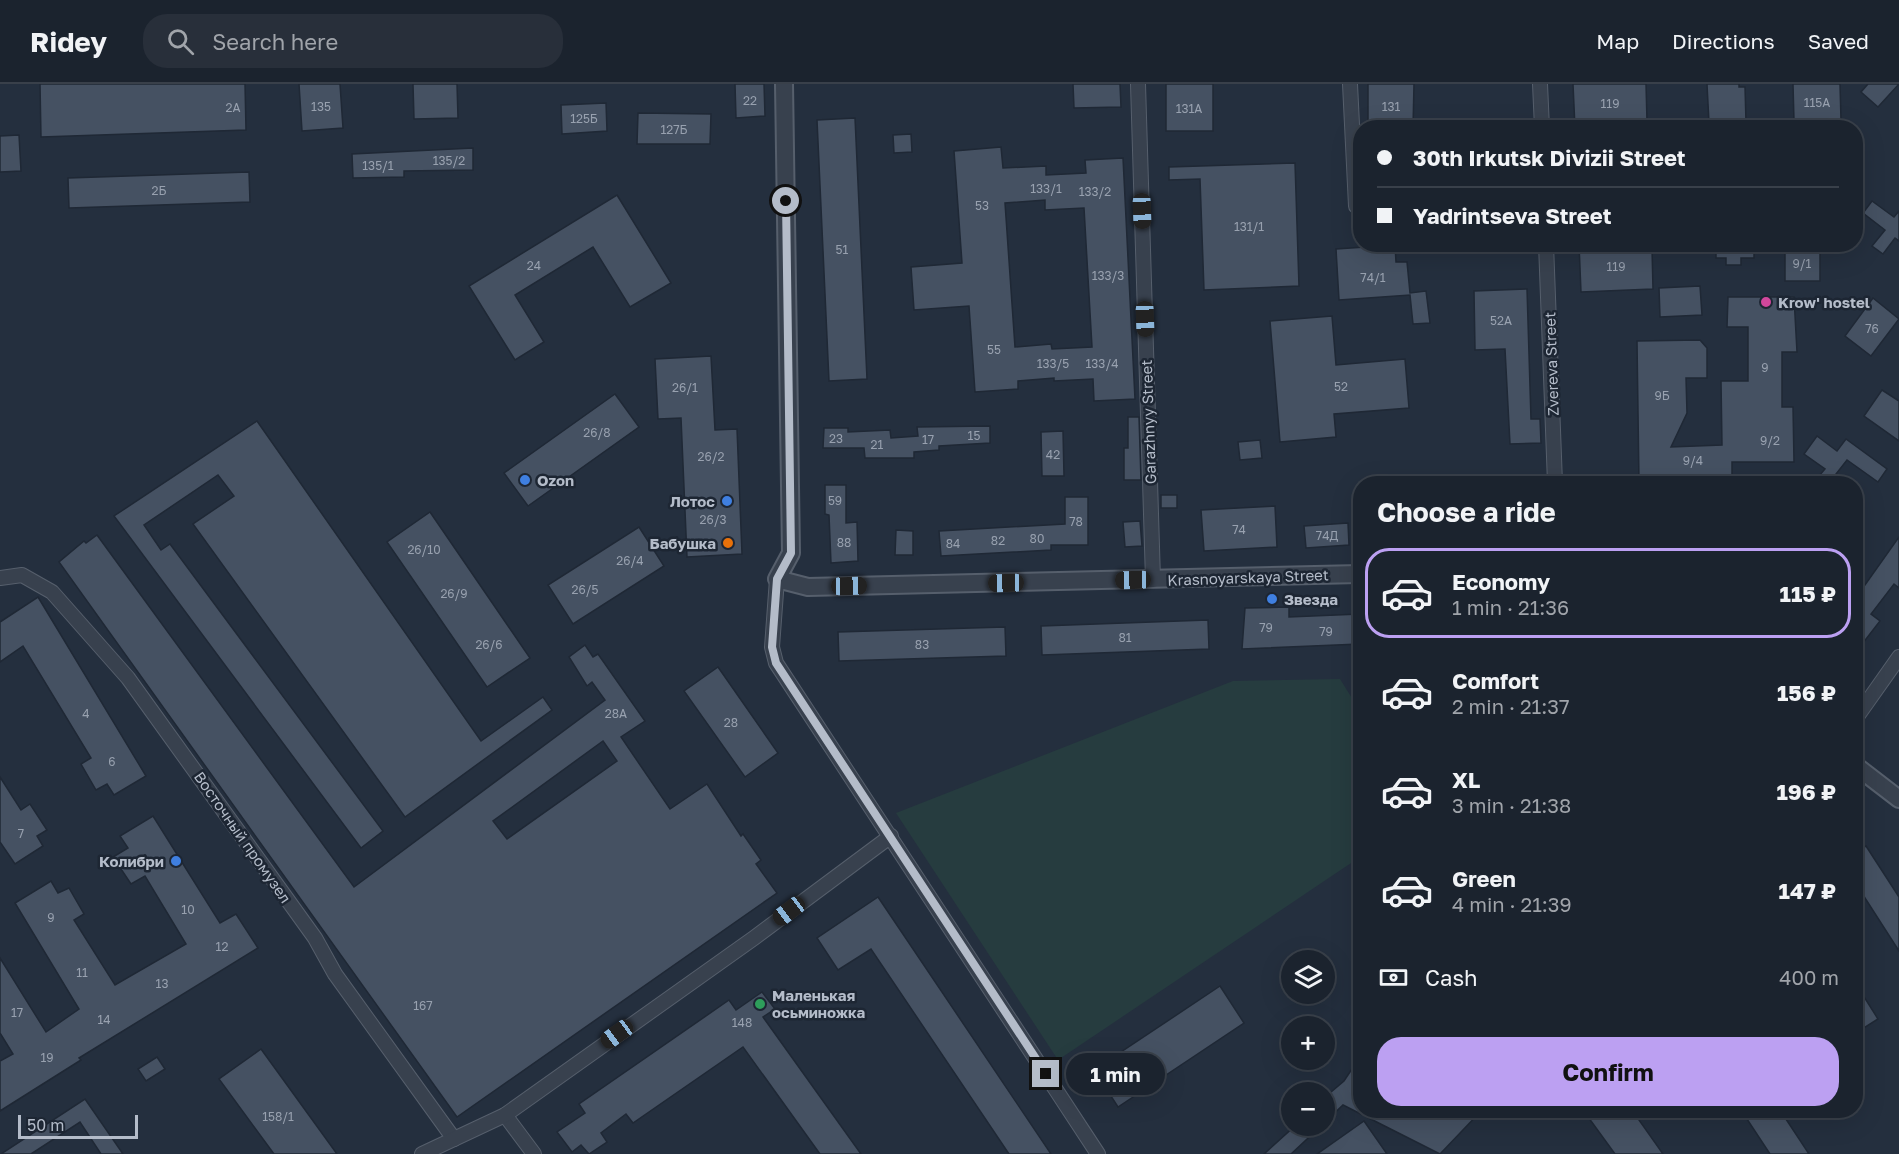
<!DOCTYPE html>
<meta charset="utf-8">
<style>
:root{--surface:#1b232e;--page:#282f3a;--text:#f1f3f6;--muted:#a0a4aa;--line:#39404a;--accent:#bca0f2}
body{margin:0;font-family:"Golos Text",sans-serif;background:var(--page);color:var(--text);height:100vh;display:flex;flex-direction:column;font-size:22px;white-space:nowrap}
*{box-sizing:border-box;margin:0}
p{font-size:20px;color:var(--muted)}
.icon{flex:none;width:33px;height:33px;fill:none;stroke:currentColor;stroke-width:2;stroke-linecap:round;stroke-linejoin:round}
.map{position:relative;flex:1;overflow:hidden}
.drawer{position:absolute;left:1353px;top:392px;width:510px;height:642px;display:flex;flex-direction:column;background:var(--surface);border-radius:24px;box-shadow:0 6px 24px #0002,0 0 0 2px var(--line)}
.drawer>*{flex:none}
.hud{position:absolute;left:1353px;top:36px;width:510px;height:132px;border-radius:24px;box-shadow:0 6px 24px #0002,0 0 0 2px var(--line);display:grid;align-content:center;height:132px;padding:0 24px;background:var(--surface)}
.controls{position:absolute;left:1281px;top:866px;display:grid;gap:12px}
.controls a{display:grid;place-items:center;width:54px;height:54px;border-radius:50%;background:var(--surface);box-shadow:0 6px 24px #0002,0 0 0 2px var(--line);font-size:30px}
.scale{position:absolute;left:18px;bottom:15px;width:120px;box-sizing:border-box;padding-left:6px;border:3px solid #b4bcc9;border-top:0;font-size:16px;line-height:21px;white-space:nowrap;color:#b4bcc9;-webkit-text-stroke:4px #1d2633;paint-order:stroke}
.end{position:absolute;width:27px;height:27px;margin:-14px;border:8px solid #b4bcc9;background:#111;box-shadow:0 0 0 3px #111}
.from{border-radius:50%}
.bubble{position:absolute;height:42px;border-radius:21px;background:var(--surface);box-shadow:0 6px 24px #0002,0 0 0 2px var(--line);font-size:20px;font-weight:700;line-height:42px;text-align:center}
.car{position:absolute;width:18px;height:36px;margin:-18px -9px;border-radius:8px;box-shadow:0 0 4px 2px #0007;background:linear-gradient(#222 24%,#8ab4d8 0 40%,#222 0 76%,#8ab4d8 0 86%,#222 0)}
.hud b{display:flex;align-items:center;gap:21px;height:57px;font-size:22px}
.hud b+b{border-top:2px solid var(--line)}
.hud i{width:15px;height:15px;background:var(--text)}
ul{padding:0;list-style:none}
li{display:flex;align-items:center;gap:18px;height:90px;margin:0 12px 9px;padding:0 12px;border:3px solid transparent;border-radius:24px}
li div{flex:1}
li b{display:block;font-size:22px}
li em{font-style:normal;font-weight:700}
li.active{border-color:var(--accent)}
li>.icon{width:54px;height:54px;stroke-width:1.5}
h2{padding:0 24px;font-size:27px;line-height:72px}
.pay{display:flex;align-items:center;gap:15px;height:66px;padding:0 24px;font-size:22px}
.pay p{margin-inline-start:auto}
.button{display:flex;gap:12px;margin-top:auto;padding:12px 24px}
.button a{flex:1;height:69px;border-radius:24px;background:var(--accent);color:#111;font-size:24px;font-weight:700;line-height:69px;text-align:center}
header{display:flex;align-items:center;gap:36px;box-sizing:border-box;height:84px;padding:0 30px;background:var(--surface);border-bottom:2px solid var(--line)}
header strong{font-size:28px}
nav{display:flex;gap:33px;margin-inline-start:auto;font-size:21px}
.search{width:420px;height:54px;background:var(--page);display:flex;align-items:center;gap:15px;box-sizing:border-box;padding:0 21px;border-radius:24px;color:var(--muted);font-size:22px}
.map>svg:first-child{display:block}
</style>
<header>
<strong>Ridey</strong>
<div class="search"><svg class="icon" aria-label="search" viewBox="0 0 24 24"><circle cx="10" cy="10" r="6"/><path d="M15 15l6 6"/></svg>Search here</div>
<nav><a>Map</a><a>Directions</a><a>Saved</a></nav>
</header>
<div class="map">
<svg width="1899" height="1070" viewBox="0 0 1899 1070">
<rect width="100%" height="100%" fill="#242f3e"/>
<path fill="#263c3f" d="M1340 595 1360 627V773L1058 976 896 729 1233 597Z"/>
<g fill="#455162" stroke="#1f2835" stroke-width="1.5" fill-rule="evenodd">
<path d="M40 0H245L246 46 41 53Z"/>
<path d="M299 0H340L343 44 302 47Z"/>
<path d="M413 0H457L458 34 414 35Z"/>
<path d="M735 0H764L765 32 736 34Z"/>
<path d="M1073 0H1120L1121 23 1074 24Z"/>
<rect x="1166" y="0" width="47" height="47"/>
<path d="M1368 0H1414L1413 44H1368Z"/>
<path d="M1573 0H1646L1647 37 1635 38V44H1575Z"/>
<path d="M1707 0H1739V3H1745L1746 38 1709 39Z"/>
<path d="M1793 0H1840L1841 36 1794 37Z"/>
<path d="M1868 0H1899L1878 23 1861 8Z"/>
<path d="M606 19 607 47 562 50 561 21Z"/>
<path d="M638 29 711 30 710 60H637Z"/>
<path d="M855 34 867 295 829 297 817 36Z"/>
<path d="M911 50 912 68 894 69 893 51Z"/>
<path d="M19 51 21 87 0 88V52Z"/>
<path d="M1001 63 1003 84 1046 82V91L1086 89 1085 76 1123 74 1135 315 1094 317 1093 295 1054 297V294L1018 297V305L975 308 969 222 914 226 911 183 962 179 954 67ZM1045 116V126L1084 124 1092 263 1052 265 1051 260 1015 263 1005 119Z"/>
<path d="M473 64V86L404 87V93L353 94 352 70Z"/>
<path d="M1295 79 1299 202 1204 206 1200 95 1169 96V83Z"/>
<path d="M249 88 250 118 69 124 68 94Z"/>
<path d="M617 111 671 199 630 223 593 163 515 211 544 258 515 276 469 202Z"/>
<path d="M1872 117 1894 133 1899 127V157L1895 154 1883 170 1872 162 1885 146 1863 129Z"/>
<path d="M1579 160H1639L1640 164H1652L1653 205 1581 208Z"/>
<path d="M1716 160H1754V174H1741V181H1726V174H1716Z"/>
<rect x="1785" y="160" width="35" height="37"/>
<path d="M1395 161 1396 178H1407L1410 209 1426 207 1430 239 1413 240 1410 211 1339 216 1336 165Z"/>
<path d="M1700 202 1702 231 1660 233 1659 204Z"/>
<path d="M1527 205 1531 335H1540L1541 359 1510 360 1505 265 1475 266 1474 207Z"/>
<path d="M1728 213H1794L1797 268H1782V323H1793L1794 378H1732V391L1676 394V399H1639L1637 257 1700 256 1707 264V294H1686L1687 329 1671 363 1722 361 1721 297H1748V243H1727Z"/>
<path d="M1873 214 1899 235 1871 272 1845 252Z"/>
<path d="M1332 232 1336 281 1405 275 1409 324 1334 330 1336 353 1280 358 1270 237Z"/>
<path d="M711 272 715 346 737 345 742 470 687 473 681 334 658 335 655 275Z"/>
<path d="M1882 306 1899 317V357L1864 332Z"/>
<path d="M615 310 639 343 528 422 504 389Z"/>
<path d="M1128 333H1139L1141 396H1124V364H1128Z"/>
<path d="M257 337 481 657 543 613 552 626 405 733 193 440 234 412 218 391 144 441 161 466 170 460 383 747 361 764 114 432Z"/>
<path d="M990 342V359L939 362V366L914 368V374H865L864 364H823L824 344H848V348L890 346 891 354 918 352 917 343Z"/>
<path d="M1063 347 1064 392H1042L1041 348Z"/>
<path d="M1817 352 1837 367 1846 355 1887 385 1878 398 1847 376 1829 399 1819 392 1825 385 1804 370Z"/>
<path d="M1260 356 1262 374 1240 376 1238 358Z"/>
<path d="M825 401H846V439L857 438 858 477 831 479 829 431 825 430Z"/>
<rect x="1161" y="411" width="16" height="13"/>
<path d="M1065 413H1088V461H1051V466L941 472 939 447 1065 440Z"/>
<path d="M1275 422 1277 463 1204 467 1201 426Z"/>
<path d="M430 428 530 574 487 603 387 458Z"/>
<path d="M1140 437 1142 462 1125 463 1123 438Z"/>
<path d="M1348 439 1349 461 1306 464 1304 442Z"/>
<path d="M639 443 664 482 573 540 548 501Z"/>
<path d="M896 446 913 447V471H895Z"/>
<path d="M97 451 354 803 605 616 592 598 587 602 569 573 585 561 593 573 598 570 645 637 621 653 670 725 707 700 741 752 743 750 761 776 756 780 777 809 457 1033 59 478 84 457 86 459ZM603 657 617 677 507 755 493 737Z"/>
<path d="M1899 453V504L1894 500 1871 530 1880 537 1856 568V506L1861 498 1865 501Z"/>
<path d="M38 513 146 692 114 711 107 700 96 706 81 680 91 674 23 562 0 578V538Z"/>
<path d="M1289 523V533L1360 530V560L1242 565 1245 524Z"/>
<path d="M1208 536 1209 565 1042 571 1041 542Z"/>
<path d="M1005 543 1006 572 839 577 838 548Z"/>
<path d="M718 583 778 669 745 693 684 607Z"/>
<path d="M0 693 21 726 30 720 47 746 37 752 43 762 15 780 0 758Z"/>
<path d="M153 732 220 839 236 830 258 864 79 974 81 976 0 1027V977L13 970 0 949V874L46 948 79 925 15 819 51 797 58 809 69 804 84 830 74 836 115 901 186 860 145 792 131 800 113 773 128 764 120 752Z"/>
<path d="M1866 762 1899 813V867L1856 800V769Z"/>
<path d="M878 813 1051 1070H1009L871 865 838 886 817 854Z"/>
<path d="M1856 900 1878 935 1856 949Z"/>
<path d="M1220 902 1244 939 1118 1023 1094 986Z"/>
<path d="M762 908 775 925 763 933 861 1070H820L743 963 633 1039 626 1030 601 1049 607 1058 589 1070 581 1061 572 1068 557 1048 585 1029 579 1020 729 916 736 926Z"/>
<path d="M261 965 337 1070H274L219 995Z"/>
<path d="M157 973 165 985 146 997 138 985Z"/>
<path d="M1360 973V1026H1482L1440 1070 1343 1021 1324 1039V1014L1344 997Z"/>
<path d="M85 1015 123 1070H101L80 1038 31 1070H1Z"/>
<path d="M1583 1026H1632L1663 1070H1615Z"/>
<path d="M1741 1026H1780L1809 1070H1770Z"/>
<path d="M1364 1037 1387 1070H1317Z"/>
<path d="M1296 1041H1322L1291 1070H1264Z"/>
</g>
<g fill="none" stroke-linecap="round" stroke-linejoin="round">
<defs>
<g id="minor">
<path d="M1138 0 1153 496"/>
<path d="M1350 0 1356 122"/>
<path d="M1540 0 1542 44"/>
<path d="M1546 160 1555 399"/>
<path d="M0 494 22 491 52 508 128 594 315 854 335 890 454 1055"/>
<path d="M777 495 772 563 776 579 1098 1070"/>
<path d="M1856 634 1899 573"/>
<path d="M505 1031 534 1070"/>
<path d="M422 1070 505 1031 754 854 891 752"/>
</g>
<g id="tertiary">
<path d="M784 0 791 469 777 495 808 503 1360 490"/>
<path d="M1856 682 1899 715"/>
</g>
</defs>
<use href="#minor" stroke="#565f6c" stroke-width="16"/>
<use href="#tertiary" stroke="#565f6c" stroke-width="20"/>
<use href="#minor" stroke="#38414e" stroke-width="14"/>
<use href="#tertiary" stroke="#38414e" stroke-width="16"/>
</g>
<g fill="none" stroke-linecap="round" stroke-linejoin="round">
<path stroke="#b4bcc9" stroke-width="8" d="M786 117 791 469 777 495 772 563 776 579 1046 990"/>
</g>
<circle fill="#d1479c" stroke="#1d2633" stroke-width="2" cx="1766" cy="218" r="6"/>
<g fill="#3f7fe0" stroke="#1d2633" stroke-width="2">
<circle cx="525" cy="396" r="6"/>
<circle cx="727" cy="417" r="6"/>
<circle cx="1272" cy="515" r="6"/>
<circle cx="176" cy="777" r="6"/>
</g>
<circle fill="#e8710a" stroke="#1d2633" stroke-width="2" cx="728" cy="459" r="6"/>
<circle fill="#2e9e5b" stroke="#1d2633" stroke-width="2" cx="760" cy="920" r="6"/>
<g text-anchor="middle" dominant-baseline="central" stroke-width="5" stroke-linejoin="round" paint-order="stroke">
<g font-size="12" fill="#98a1af">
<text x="750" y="16">22</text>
<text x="1817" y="18">115А</text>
<text x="1610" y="19">119</text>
<text x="321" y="22">135</text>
<text x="1391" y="22">131</text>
<text x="233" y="23">2А</text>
<text x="1189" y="24">131А</text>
<text x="584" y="34">125Б</text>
<text x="674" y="45">127Б</text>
<text x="449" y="76">135/2</text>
<text x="378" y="81">135/1</text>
<text x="1046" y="104">133/1</text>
<text x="159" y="106">2Б</text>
<text x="1095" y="107">133/2</text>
<text x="982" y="121">53</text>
<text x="1249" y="142">131/1</text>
<text x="842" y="165">51</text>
<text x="1802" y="179">9/1</text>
<text x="534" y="181">24</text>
<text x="1616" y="182">119</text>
<text x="1108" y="191">133/3</text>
<text x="1373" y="193">74/1</text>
<text x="1501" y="236">52А</text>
<text x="1872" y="244">76</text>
<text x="994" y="265">55</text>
<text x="1053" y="279">133/5</text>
<text x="1102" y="279">133/4</text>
<text x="1765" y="283">9</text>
<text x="1341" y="302">52</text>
<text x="685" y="303">26/1</text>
<text x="1662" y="311">9Б</text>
<text x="597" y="348">26/8</text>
<text x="974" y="351">15</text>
<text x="836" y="354">23</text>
<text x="928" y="355">17</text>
<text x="1770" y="356">9/2</text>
<text x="877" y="360">21</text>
<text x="1053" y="370">42</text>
<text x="711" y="372">26/2</text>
<text x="1693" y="376">9/4</text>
<text x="835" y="416">59</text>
<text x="713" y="435">26/3</text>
<text x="1076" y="437">78</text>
<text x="1239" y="445">74</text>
<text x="1327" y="451">74Д</text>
<text x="1037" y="454">80</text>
<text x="998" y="456">82</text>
<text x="844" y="458">88</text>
<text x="953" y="459">84</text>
<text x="424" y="465">26/10</text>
<text x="630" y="476">26/4</text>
<text x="585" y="505">26/5</text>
<text x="454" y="509">26/9</text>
<text x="1266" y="543">79</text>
<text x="1326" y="547">79</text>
<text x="1125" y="553">81</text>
<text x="489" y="560">26/6</text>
<text x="922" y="560">83</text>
<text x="86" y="629">4</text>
<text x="616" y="629">28А</text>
<text x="731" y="638">28</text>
<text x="112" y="677">6</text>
<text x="21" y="749">7</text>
<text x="188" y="825">10</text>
<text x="51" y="833">9</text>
<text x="222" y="862">12</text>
<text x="82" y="888">11</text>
<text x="162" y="899">13</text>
<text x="423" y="921">167</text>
<text x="17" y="928">17</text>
<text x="104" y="935">14</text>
<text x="742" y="938">148</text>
<text x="47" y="973">19</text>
<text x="278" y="1032">158/1</text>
</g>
<g font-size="15" font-weight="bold" fill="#b4bcc9" stroke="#1d2633" text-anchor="start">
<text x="1778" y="218">Krow' hostel</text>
<text x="537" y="396">Ozon</text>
<text x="715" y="417" text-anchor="end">Лотос</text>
<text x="716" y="459" text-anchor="end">Бабушка</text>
<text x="1284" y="515">Звезда</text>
<text x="164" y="777" text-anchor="end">Колибри</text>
<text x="772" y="911">Маленькая<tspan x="772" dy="17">осьминожка</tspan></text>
</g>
<g font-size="15" fill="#b4bcc9" stroke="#1d2633">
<text transform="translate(1551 280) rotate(-92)">Zvereva Street</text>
<text transform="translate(1148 338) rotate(-92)">Garazhnyy Street</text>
<text transform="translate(1248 493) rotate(-2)">Krasnoyarskaya Street</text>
<text transform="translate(243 753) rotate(55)">Восточный промузел</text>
</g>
</g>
</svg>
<div class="controls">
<a><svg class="icon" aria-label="layers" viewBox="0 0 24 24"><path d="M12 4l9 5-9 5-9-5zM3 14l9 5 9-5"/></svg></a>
<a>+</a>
<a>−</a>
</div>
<div class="scale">50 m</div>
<i class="end from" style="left:786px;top:117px"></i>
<i class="end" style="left:1046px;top:990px"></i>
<div class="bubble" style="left:1066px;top:969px;width:99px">1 min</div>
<i class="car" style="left:1142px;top:127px;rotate:178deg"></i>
<i class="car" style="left:1145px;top:235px;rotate:178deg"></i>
<i class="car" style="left:1133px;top:496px;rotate:269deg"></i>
<i class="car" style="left:1006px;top:499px;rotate:269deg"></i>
<i class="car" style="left:849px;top:502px;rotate:89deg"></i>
<i class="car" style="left:789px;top:827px;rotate:233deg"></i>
<i class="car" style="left:617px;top:950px;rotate:234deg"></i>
<div class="hud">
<b><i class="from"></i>30th Irkutsk Divizii Street</b>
<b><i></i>Yadrintseva Street</b>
</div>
<section class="drawer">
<h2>Choose a ride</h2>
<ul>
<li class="active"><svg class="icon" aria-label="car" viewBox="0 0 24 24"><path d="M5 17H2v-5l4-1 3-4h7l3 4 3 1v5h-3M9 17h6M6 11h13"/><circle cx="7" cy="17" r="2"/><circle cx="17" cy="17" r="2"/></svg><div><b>Economy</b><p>1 min · 21:36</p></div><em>115 ₽</em></li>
<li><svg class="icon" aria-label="car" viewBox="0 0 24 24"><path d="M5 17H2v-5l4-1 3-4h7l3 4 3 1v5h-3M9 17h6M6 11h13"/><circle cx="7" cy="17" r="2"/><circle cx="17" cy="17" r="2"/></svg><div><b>Comfort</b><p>2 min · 21:37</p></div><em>156 ₽</em></li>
<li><svg class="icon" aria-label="car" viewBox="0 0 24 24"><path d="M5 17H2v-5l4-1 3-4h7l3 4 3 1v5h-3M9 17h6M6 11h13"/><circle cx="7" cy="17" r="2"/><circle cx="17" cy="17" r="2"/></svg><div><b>XL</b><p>3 min · 21:38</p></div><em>196 ₽</em></li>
<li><svg class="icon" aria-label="car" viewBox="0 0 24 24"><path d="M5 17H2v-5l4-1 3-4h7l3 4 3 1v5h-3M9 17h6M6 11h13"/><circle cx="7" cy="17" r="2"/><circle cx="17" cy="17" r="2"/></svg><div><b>Green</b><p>4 min · 21:39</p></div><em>147 ₽</em></li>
</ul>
<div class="pay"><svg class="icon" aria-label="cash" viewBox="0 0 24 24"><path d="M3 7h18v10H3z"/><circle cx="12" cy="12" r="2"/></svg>Cash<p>400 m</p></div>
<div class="button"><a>Confirm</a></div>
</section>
</div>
